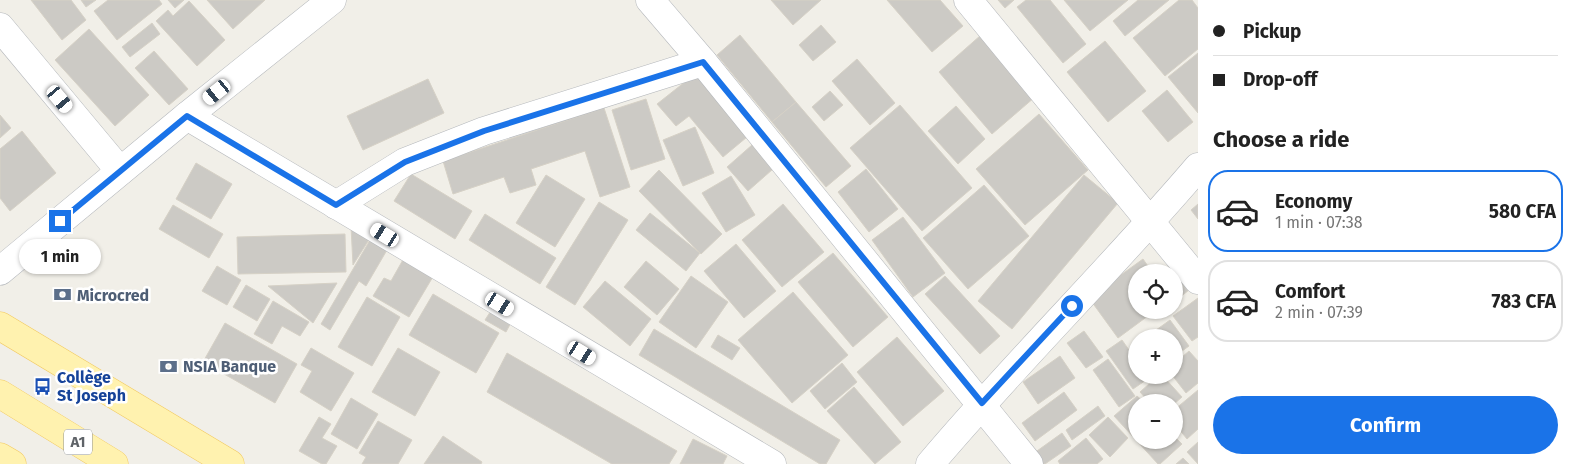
<!DOCTYPE html>
<meta charset="utf-8">
<style>
:root{--surface:#fff;--page:#f6f6f6;--text:#222;--muted:#767676;--line:#e0e0e0;--accent:#1a73e8}
body{margin:0;font-family:"Fira Sans",sans-serif;background:var(--page);color:var(--text);height:100vh;display:flex;flex-direction:column;font-size:19px;white-space:nowrap}
*{box-sizing:border-box;margin:0}
p{font-size:16px;color:var(--muted)}
.icon{flex:none;width:28px;height:28px;fill:none;stroke:currentColor;stroke-width:2;stroke-linecap:round;stroke-linejoin:round}
.map{position:relative;flex:1;overflow:hidden}
.panel{display:flex;flex-direction:column;background:var(--surface);width:375px}
.panel>*{flex:none}
.hud{display:grid;align-content:center;height:110px;padding:0 15px;background:var(--surface)}
.controls{position:absolute;left:1128px;top:264px;display:grid;gap:10px}
.controls a{display:grid;place-items:center;width:55px;height:55px;border-radius:50%;background:var(--surface);box-shadow:0 1px 4px #0004;font-size:25px}
.end{position:absolute;width:22px;height:22px;margin:-11px;border:6px solid #1a73e8;background:#fff;box-shadow:0 0 0 2px #fff}
.from{border-radius:50%}
.bubble{position:absolute;height:35px;border-radius:18px;background:var(--surface);box-shadow:0 1px 4px #0004;font-size:16px;font-weight:700;line-height:35px;text-align:center}
.car{position:absolute;width:15px;height:30px;margin:-15px -8px;border-radius:6px;box-shadow:0 0 4px 1px #0007;background:linear-gradient(#fff 24%,#345 0 40%,#fff 0 76%,#345 0 86%,#fff 0)}
.hud b{display:flex;align-items:center;gap:18px;height:48px;font-size:19px}
.hud b+b{border-top:1px solid var(--line)}
.hud i{width:12px;height:12px;background:var(--text)}
ul{padding:0;list-style:none}
li{display:flex;align-items:center;gap:15px;height:82px;margin:0 10px 8px;padding:0 5px;border:2px solid var(--line);border-radius:20px}
li div{flex:1}
li b{display:block;font-size:19px}
li em{font-style:normal;font-weight:700}
li.on{border-color:var(--accent)}
li>.icon{width:45px;height:45px;stroke-width:1.5}
h2{padding:0 15px;font-size:22px;line-height:60px}
.primary-button{display:flex;gap:10px;margin-top:auto;padding:10px 15px}
.primary-button a{flex:1;height:58px;border-radius:30px;background:var(--accent);color:#fff;font-size:20px;font-weight:700;line-height:58px;text-align:center}
main{display:flex;flex:1;min-height:0}
.map>svg:first-child{display:block}
</style>
<main>
<div class="map">
<svg width="1198" height="464" viewBox="0 0 1198 464">
<rect width="100%" height="100%" fill="#f1efe8"/>
<g fill="#cccac5" stroke="#d6d1c6">
<path d="M31 0H71L86 20 62 40Z"/>
<path d="M81 0H96L86 7Z"/>
<path d="M108 0H159L162 4 117 40 94 11Z"/>
<path d="M168 0H184L175 8Z"/>
<path d="M207 0H265L233 29Z"/>
<path d="M771 0H821L793 25Z"/>
<path d="M887 0H940L963 26 932 52Z"/>
<path d="M998 0H1014L1005 8Z"/>
<path d="M1026 0H1050L1086 44 1063 63 1017 7Z"/>
<path d="M1064 0H1128L1090 31Z"/>
<path d="M1138 0H1169L1125 36 1113 21Z"/>
<path d="M1179 0H1192L1198 8V49L1165 76 1133 38Z"/>
<path d="M189 1 225 40 197 66 156 21 168 10 173 16Z"/>
<path d="M152 23 160 34 130 57 122 47Z"/>
<path d="M821 25 836 42 813 61 799 45Z"/>
<path d="M89 29 149 95 115 126 55 60Z"/>
<path d="M740 35 796 102 772 122 717 55Z"/>
<path d="M981 35 1035 97 992 134 939 72Z"/>
<path d="M1105 41 1146 91 1108 122 1067 72Z"/>
<path d="M154 51 188 89 169 105 135 68Z"/>
<path d="M1198 53V113L1168 77Z"/>
<path d="M857 59 895 103 870 125 832 81Z"/>
<path d="M695 74 747 137 723 157 689 116 676 126 657 104Z"/>
<path d="M428 79 444 113 363 150 347 116Z"/>
<path d="M1167 90 1193 122 1168 142 1142 111Z"/>
<path d="M830 91 843 105 824 121 812 107Z"/>
<path d="M646 99 665 159 631 170 612 110Z"/>
<path d="M796 102 851 166 826 187 772 122Z"/>
<path d="M900 105 972 188 922 231 850 148Z"/>
<path d="M956 106 985 139 958 164 928 131Z"/>
<path d="M604 108 630 187 600 197 585 151 531 169 536 185 510 193 504 177 453 194 443 161Z"/>
<path d="M1039 114 1088 170 1025 225 976 169Z"/>
<path d="M0 115 11 128 0 138Z"/>
<path d="M695 127 714 173 683 186 663 140Z"/>
<path d="M22 131 56 173 10 211 0 198V149Z"/>
<path d="M752 145 773 169 748 191 727 167Z"/>
<path d="M196 163 232 184 211 219 176 199Z"/>
<path d="M866 169 898 209 869 232 838 192Z"/>
<path d="M659 170 722 234 701 254 639 191Z"/>
<path d="M411 174 472 211 455 239 394 201Z"/>
<path d="M546 175 585 199 555 247 516 223Z"/>
<path d="M1084 175 1118 203 1012 329 978 301Z"/>
<path d="M731 176 755 215 726 232 702 193Z"/>
<path d="M984 185 1029 236 968 289 923 238Z"/>
<path d="M599 202 628 220 575 305 546 287Z"/>
<path d="M783 204 824 252 782 287 742 240Z"/>
<path d="M1198 204V219L1191 210Z"/>
<path d="M173 205 223 234 209 258 159 229Z"/>
<path d="M650 213 700 253 686 271 636 230Z"/>
<path d="M485 214 556 258 540 284 469 240Z"/>
<path d="M903 217 945 273 913 297 872 240Z"/>
<path d="M351 227 372 235 353 265Z"/>
<path d="M345 234 346 272 238 274 237 237Z"/>
<path d="M370 240 387 250 366 286 359 281 330 330 321 324Z"/>
<path d="M736 244 776 291 744 318 704 271Z"/>
<path d="M833 253 888 317 853 347 798 282Z"/>
<path d="M404 258 434 275 409 317 373 296 384 278 391 281Z"/>
<path d="M1143 259 1152 272H1136V310H1156L1118 338 1089 298Z"/>
<path d="M646 261 679 289 657 315 624 287Z"/>
<path d="M217 266 241 280 227 305 202 291Z"/>
<path d="M1177 266 1194 286 1179 298 1174 291V272H1169Z"/>
<path d="M691 276 728 302 696 348 659 322Z"/>
<path d="M945 276 1000 336 980 354 925 294Z"/>
<path d="M605 281 651 319 630 346 583 307Z"/>
<path d="M337 283 313 323 268 286Z"/>
<path d="M246 285 270 299 257 321 233 307Z"/>
<path d="M793 292 848 355 792 403 738 340Z"/>
<path d="M433 294 499 333 476 373 409 335Z"/>
<path d="M367 297 400 317 372 366 338 347Z"/>
<path d="M1198 298V337L1192 341 1173 316Z"/>
<path d="M273 301 309 322 300 336 282 326 272 344 254 334Z"/>
<path d="M494 306 514 317 506 332 485 320Z"/>
<path d="M1170 320 1189 346 1174 357V338H1145Z"/>
<path d="M225 323 297 364 275 403 203 362Z"/>
<path d="M654 329 840 440 826 464H820L639 355Z"/>
<path d="M1084 331 1103 357 1086 368 1067 343Z"/>
<path d="M718 335 740 348 732 360 711 347Z"/>
<path d="M897 337 944 391 903 426 857 372Z"/>
<path d="M1122 340 1136 360V375H1147L1149 378 1133 389 1106 351Z"/>
<path d="M311 348 354 373 331 411 300 392 312 371 301 365Z"/>
<path d="M398 348 440 372 415 416 372 392Z"/>
<path d="M1189 351 1198 361V383L1186 393 1172 375H1174V364Z"/>
<path d="M507 353 677 451 669 464H612L487 392Z"/>
<path d="M1060 356 1075 378 1038 404 1023 382Z"/>
<path d="M1108 359 1135 396 1119 407 1093 370Z"/>
<path d="M842 363 857 382 825 409 810 391Z"/>
<path d="M1159 375H1162L1182 397 1174 404 1149 402 1140 392Z"/>
<path d="M854 387 901 442 875 464 827 411Z"/>
<path d="M1198 390V429L1187 439 1174 423V410Z"/>
<path d="M1064 392 1077 410 1035 441 1022 423Z"/>
<path d="M1137 396 1144 402H1136V440H1174V436L1182 444 1160 464H1158L1114 416Z"/>
<path d="M351 398 378 414 357 449 331 434Z"/>
<path d="M1098 406 1105 416 1072 440 1066 430Z"/>
<path d="M319 417 331 424 322 438 337 446 326 464H322L299 451Z"/>
<path d="M1108 417 1128 438 1110 457 1089 435Z"/>
<path d="M378 421 412 440 398 464H362L366 457 359 453Z"/>
<path d="M1062 433 1071 446 1045 464H1036L1030 456Z"/>
<path d="M443 436 482 462 481 464H424Z"/>
<path d="M1086 438 1103 459 1097 464H1060L1058 461Z"/>
<path d="M693 439 727 456 723 464H680Z"/>
<path d="M1198 442V464L1187 452Z"/>
<path d="M1183 458 1189 464H1176Z"/>
</g>
<g fill="none" stroke-linecap="round" stroke-linejoin="round">
<defs>
<g id="minor">
<path d="M650 0 703 62 1029 464"/>
<path d="M968 0 1198 280"/>
<path d="M0 27 120 171"/>
<path d="M187 116 772 464"/>
<path d="M336 205 405 162 484 131 703 62"/>
<path d="M0 271 187 116 332 0"/>
<path d="M930 464C1016 362 1111 269 1198 167"/>
</g>
<g id="major">
<path d="M0 326 230 464"/>
<path d="M0 394 114 464"/>
<path d="M0 457 12 464"/>
</g>
</defs>
<use href="#minor" stroke="#b5b8bc" stroke-width="29"/>
<use href="#major" stroke="#f2c960" stroke-width="29"/>
<use href="#minor" stroke="#fff" stroke-width="28"/>
<use href="#major" stroke="#fff2af" stroke-width="28"/>
</g>
<g fill="none" stroke-linecap="round" stroke-linejoin="round">
<path stroke="#1a73e8" stroke-width="6" d="M60 221 187 116 336 205 405 162 484 131 703 62 982 403 1072 306"/>
</g>
<defs>
<symbol id="bank-bare" viewBox="-9 -9 18 18"><path d="M-6-4H6V4H-6ZM0-2.3a2.3 2.3 0 1 0 0 4.6a2.3 2.3 0 1 0 0-4.6Z" fill="#5c6f8a" stroke="#fff" stroke-width="2.5" paint-order="stroke"/></symbol>
<symbol id="bus-bare" viewBox="-9 -9 18 18"><path d="M-5-6H5V4H4V6H2V4H-2V6H-4V4H-5ZM-3.5-4V0h7V-4ZM-3.5 1.2v1.5H-2V1.2ZM2 1.2v1.5H3.5V1.2Z" fill="#1a4fb4" stroke="#fff" stroke-width="2.5" paint-order="stroke"/></symbol>
</defs>
<g fill-rule="evenodd">
<use href="#bank-bare" x="50" y="282" width="25" height="25"/>
<use href="#bank-bare" x="156" y="354" width="25" height="25"/>
<use href="#bus-bare" x="30" y="374" width="25" height="25"/>
</g>
<g text-anchor="middle" dominant-baseline="central" stroke-width="5" stroke-linejoin="round" paint-order="stroke">
<rect fill="#fff" stroke="#8f9295" stroke-width="1" x="64" y="429.5" width="28" height="25" rx="4"/>
<g font-size="15" font-weight="bold" fill="#5f6368">
<text x="78" y="442">A1</text>
</g>
<g font-size="16" font-weight="bold" fill="#4e5e75" stroke="#fff" text-anchor="start">
<text x="77" y="295">Microcred</text>
<text x="183" y="366">NSIA Banque</text>
</g>
<g font-size="16" font-weight="bold" fill="#164399" stroke="#fff" text-anchor="start">
<text x="57" y="377">Collège<tspan x="57" dy="18">St Joseph</tspan></text>
</g>
</g>
</svg>
<div class="controls">
<a><svg class="icon" aria-label="locate" viewBox="0 0 24 24"><circle cx="12" cy="12" r="6"/><path d="M12 2v4M12 18v4M2 12h4M18 12h4"/></svg></a>
<a>+</a>
<a>−</a>
</div>
<i class="end from" style="left:1072px;top:306px"></i>
<i class="end" style="left:60px;top:221px"></i>
<div class="bubble" style="left:19px;top:239px;width:82px">1 min</div>
<i class="car" style="left:217px;top:92px;rotate:231deg"></i>
<i class="car" style="left:60px;top:99px;rotate:140deg"></i>
<i class="car" style="left:385px;top:235px;rotate:301deg"></i>
<i class="car" style="left:500px;top:304px;rotate:121deg"></i>
<i class="car" style="left:582px;top:353px;rotate:121deg"></i>
</div>
<section class="panel">
<div class="hud">
<b><i class="from"></i>Pickup</b>
<b><i></i>Drop-off</b>
</div>
<h2>Choose a ride</h2>
<ul>
<li class="on"><svg class="icon" aria-label="car" viewBox="0 0 24 24"><path d="M5 17H2v-5l4-1 3-4h7l3 4 3 1v5h-3M9 17h6M6 11h13"/><circle cx="7" cy="17" r="2"/><circle cx="17" cy="17" r="2"/></svg><div><b>Economy</b><p>1 min · 07:38</p></div><em>580 CFA</em></li>
<li><svg class="icon" aria-label="car" viewBox="0 0 24 24"><path d="M5 17H2v-5l4-1 3-4h7l3 4 3 1v5h-3M9 17h6M6 11h13"/><circle cx="7" cy="17" r="2"/><circle cx="17" cy="17" r="2"/></svg><div><b>Comfort</b><p>2 min · 07:39</p></div><em>783 CFA</em></li>
</ul>
<div class="primary-button"><a>Confirm</a></div>
</section>
</main>
